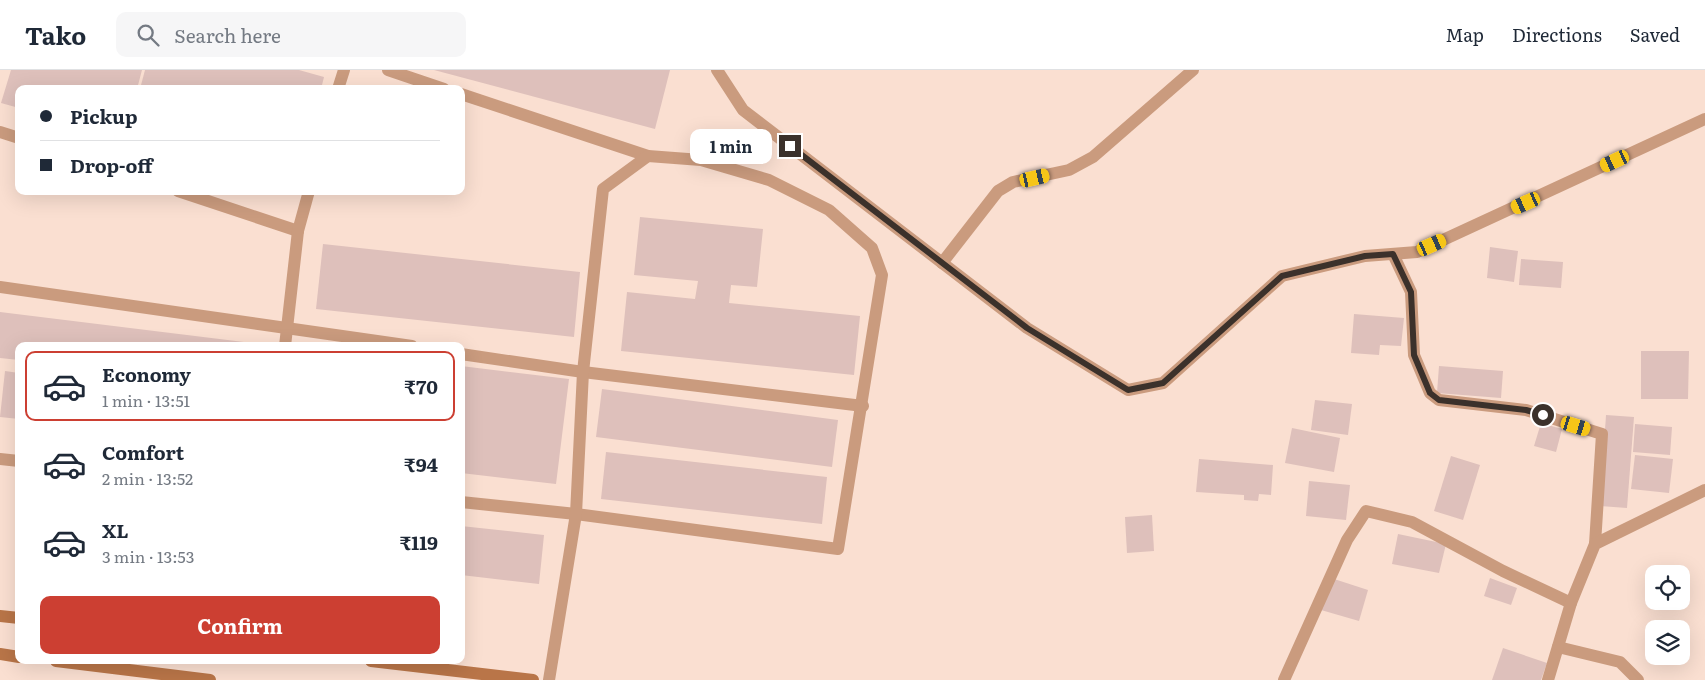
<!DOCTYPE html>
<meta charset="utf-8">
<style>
:root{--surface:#fff;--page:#f6f6f7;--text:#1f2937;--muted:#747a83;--line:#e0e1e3;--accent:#cc3f32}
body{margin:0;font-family:Literata,serif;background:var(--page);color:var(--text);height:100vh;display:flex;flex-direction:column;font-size:19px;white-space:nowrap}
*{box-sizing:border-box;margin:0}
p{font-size:16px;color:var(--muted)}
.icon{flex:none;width:28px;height:28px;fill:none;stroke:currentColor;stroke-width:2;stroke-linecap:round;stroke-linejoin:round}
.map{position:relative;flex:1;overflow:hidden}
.drawer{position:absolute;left:15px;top:272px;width:450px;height:322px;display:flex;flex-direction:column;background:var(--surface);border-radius:10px;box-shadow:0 5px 20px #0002}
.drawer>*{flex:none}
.top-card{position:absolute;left:15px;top:15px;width:450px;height:110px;border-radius:10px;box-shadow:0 5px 20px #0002;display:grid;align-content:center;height:110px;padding:0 25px;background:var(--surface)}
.buttons{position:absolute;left:1645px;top:495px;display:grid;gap:10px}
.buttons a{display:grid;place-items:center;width:45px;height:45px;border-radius:10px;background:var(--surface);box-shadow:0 5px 20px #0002;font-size:25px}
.end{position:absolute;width:22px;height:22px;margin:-11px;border:6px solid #3b312b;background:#fff;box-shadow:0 0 0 2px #fff}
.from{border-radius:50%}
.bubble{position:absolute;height:35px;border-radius:10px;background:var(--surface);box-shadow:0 5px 20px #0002;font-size:16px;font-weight:700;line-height:35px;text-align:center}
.car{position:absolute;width:15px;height:30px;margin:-15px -8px;border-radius:6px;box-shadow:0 0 4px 1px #0007;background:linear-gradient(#f5c518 24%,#345 0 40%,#f5c518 0 76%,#345 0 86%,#f5c518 0)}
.top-card b{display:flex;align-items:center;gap:18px;height:48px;font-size:19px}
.top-card b+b{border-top:1px solid var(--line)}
.top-card i{width:12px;height:12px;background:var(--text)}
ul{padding:9px 0 0;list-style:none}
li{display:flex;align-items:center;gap:15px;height:70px;margin:0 10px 8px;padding:0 15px;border:2px solid transparent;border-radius:10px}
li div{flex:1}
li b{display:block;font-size:19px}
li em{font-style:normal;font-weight:700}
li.selected{border-color:var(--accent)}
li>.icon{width:45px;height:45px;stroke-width:1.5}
.cta{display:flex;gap:10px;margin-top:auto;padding:10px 25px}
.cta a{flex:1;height:58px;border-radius:10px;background:var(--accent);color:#fff;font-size:20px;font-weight:700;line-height:58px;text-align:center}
header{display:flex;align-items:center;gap:30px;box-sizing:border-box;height:70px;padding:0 25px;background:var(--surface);border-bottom:1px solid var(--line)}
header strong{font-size:24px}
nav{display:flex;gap:28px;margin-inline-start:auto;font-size:18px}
.search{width:350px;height:45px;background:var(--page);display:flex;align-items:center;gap:12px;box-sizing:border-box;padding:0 18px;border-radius:10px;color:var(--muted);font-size:19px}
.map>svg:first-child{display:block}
</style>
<header>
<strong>Tako</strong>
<div class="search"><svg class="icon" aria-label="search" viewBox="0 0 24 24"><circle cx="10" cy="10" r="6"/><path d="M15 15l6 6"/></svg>Search here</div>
<nav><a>Map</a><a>Directions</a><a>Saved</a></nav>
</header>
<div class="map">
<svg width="1705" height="610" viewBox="0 0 1705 610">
<rect width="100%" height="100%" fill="#fadfd1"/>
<g fill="#dec0bb">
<path d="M11 0H142L137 19H19V38L1 33Z"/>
<path d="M145 0H299L324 7 321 19H140Z"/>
<path d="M434 0H670L655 59Z"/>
<path d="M640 147 763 159 757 217 731 215 729 233 860 246 854 305 621 281 627 222 695 229 698 211 634 205Z"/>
<path d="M323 174 580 202 574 267 316 239Z"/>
<path d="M1490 177 1518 181 1514 212 1487 208Z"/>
<path d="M1521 189 1563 192 1561 218 1519 215Z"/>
<path d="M0 242 268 275V276H19V290L0 288Z"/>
<path d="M1354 244 1404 248 1401 276 1380 275 1379 285 1351 283Z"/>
<path d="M1641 281H1689L1688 329H1641Z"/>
<path d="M461 296 569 309 556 414 461 403Z"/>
<path d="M1439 296 1503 301 1501 328 1437 323Z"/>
<path d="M5 301 19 303V349L0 347Z"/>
<path d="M602 319 838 350 832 397 596 367Z"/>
<path d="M1315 330 1352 334 1348 365 1311 360Z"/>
<path d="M1606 345 1634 347 1627 438 1600 436Z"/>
<path d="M1541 353 1562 359 1556 382 1534 376Z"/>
<path d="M1635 354 1672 357 1670 385 1633 382Z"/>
<path d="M1292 358 1340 368 1334 402 1285 393Z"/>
<path d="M606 382 827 407 822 454 601 429Z"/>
<path d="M1635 385 1673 389 1669 423 1631 419Z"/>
<path d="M1451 386 1480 395 1463 450 1434 441Z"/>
<path d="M1199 389 1273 395 1271 425 1259 424 1258 431 1244 430V425L1196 422Z"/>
<path d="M1309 411 1350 415 1346 450 1306 446Z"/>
<path d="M1152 445 1154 481 1127 483 1125 447Z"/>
<path d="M461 456 544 465 539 514 461 505Z"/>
<path d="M1398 464 1446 474 1439 503 1392 494Z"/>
<path d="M1331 508 1368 520 1359 551 1321 540Z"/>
<path d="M1490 508 1517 518 1511 535 1484 526Z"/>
<path d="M1503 578 1547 593 1541 610H1492Z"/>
</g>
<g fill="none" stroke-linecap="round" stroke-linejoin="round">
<path stroke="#ca9b7e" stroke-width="12" d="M942 193 998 121 1013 112 1069 100 1093 87 1193 0"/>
<g stroke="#ca9b7e" stroke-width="12">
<path d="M388 0 444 19"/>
<path d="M717 0 743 40 1027 258 1128 320 1163 313 1282 206 1365 186 1417 182 1705 49"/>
<path d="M338 19 344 0"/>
<path d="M461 24 648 86 701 90 769 110 829 140 872 178 882 205 838 479 576 444 461 432"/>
<path d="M0 62 19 68"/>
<path d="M178 121 298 161"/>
<path d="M1393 184 1411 222 1414 285 1430 323 1439 330 1526 340 1602 364 1595 474"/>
<path d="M0 217 412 276"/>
<path d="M285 276 298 161 309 121"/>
<path d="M461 284 583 302 863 336"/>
<path d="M0 389 19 391"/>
<path d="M1558 577 1620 592 1638 610"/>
<path d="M549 610 576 444 583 302 603 119 648 86"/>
<path d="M1284 610 1347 470 1366 441 1412 452 1503 501 1571 533"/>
<path d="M1548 610 1571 533 1595 474 1705 420"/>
</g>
<g stroke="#b97548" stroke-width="12">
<path d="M0 546 19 548"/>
<path d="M0 584 19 587"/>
<path d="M56 591 210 610"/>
<path d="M371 591 533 610"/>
</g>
</g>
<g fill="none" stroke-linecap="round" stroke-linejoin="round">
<path stroke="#3b312b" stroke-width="6" d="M790 76 1027 258 1128 320 1163 313 1282 206 1365 186 1393 184 1411 222 1414 285 1430 323 1439 330 1526 340 1543 345"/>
</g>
</svg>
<div class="buttons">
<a><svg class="icon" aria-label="locate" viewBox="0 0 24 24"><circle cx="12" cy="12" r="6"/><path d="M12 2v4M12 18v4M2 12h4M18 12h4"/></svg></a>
<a><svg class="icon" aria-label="layers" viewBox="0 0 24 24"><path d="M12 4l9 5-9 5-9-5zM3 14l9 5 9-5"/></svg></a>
</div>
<i class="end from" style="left:1543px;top:345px"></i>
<i class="end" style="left:790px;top:76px"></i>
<div class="bubble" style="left:690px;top:59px;width:82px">1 min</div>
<i class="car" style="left:1615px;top:91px;rotate:245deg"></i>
<i class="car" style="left:1035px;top:108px;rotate:77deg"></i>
<i class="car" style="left:1526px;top:133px;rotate:246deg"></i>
<i class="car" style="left:1432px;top:175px;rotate:66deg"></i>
<i class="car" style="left:1576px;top:356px;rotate:107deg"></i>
<div class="top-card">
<b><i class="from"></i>Pickup</b>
<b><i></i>Drop-off</b>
</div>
<section class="drawer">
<ul>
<li class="selected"><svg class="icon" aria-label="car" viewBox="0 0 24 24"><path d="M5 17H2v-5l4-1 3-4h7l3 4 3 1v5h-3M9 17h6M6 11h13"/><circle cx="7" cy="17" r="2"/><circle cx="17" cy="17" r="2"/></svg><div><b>Economy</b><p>1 min · 13:51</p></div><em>₹70</em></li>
<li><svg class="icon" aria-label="car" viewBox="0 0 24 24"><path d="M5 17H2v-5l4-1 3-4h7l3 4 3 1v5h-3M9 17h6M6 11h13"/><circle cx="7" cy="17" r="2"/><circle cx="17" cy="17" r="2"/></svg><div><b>Comfort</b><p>2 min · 13:52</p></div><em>₹94</em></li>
<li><svg class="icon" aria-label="car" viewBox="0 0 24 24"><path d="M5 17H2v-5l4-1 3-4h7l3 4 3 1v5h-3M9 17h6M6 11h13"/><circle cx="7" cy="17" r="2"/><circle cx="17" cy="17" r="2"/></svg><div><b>XL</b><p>3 min · 13:53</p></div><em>₹119</em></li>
</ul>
<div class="cta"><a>Confirm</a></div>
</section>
</div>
